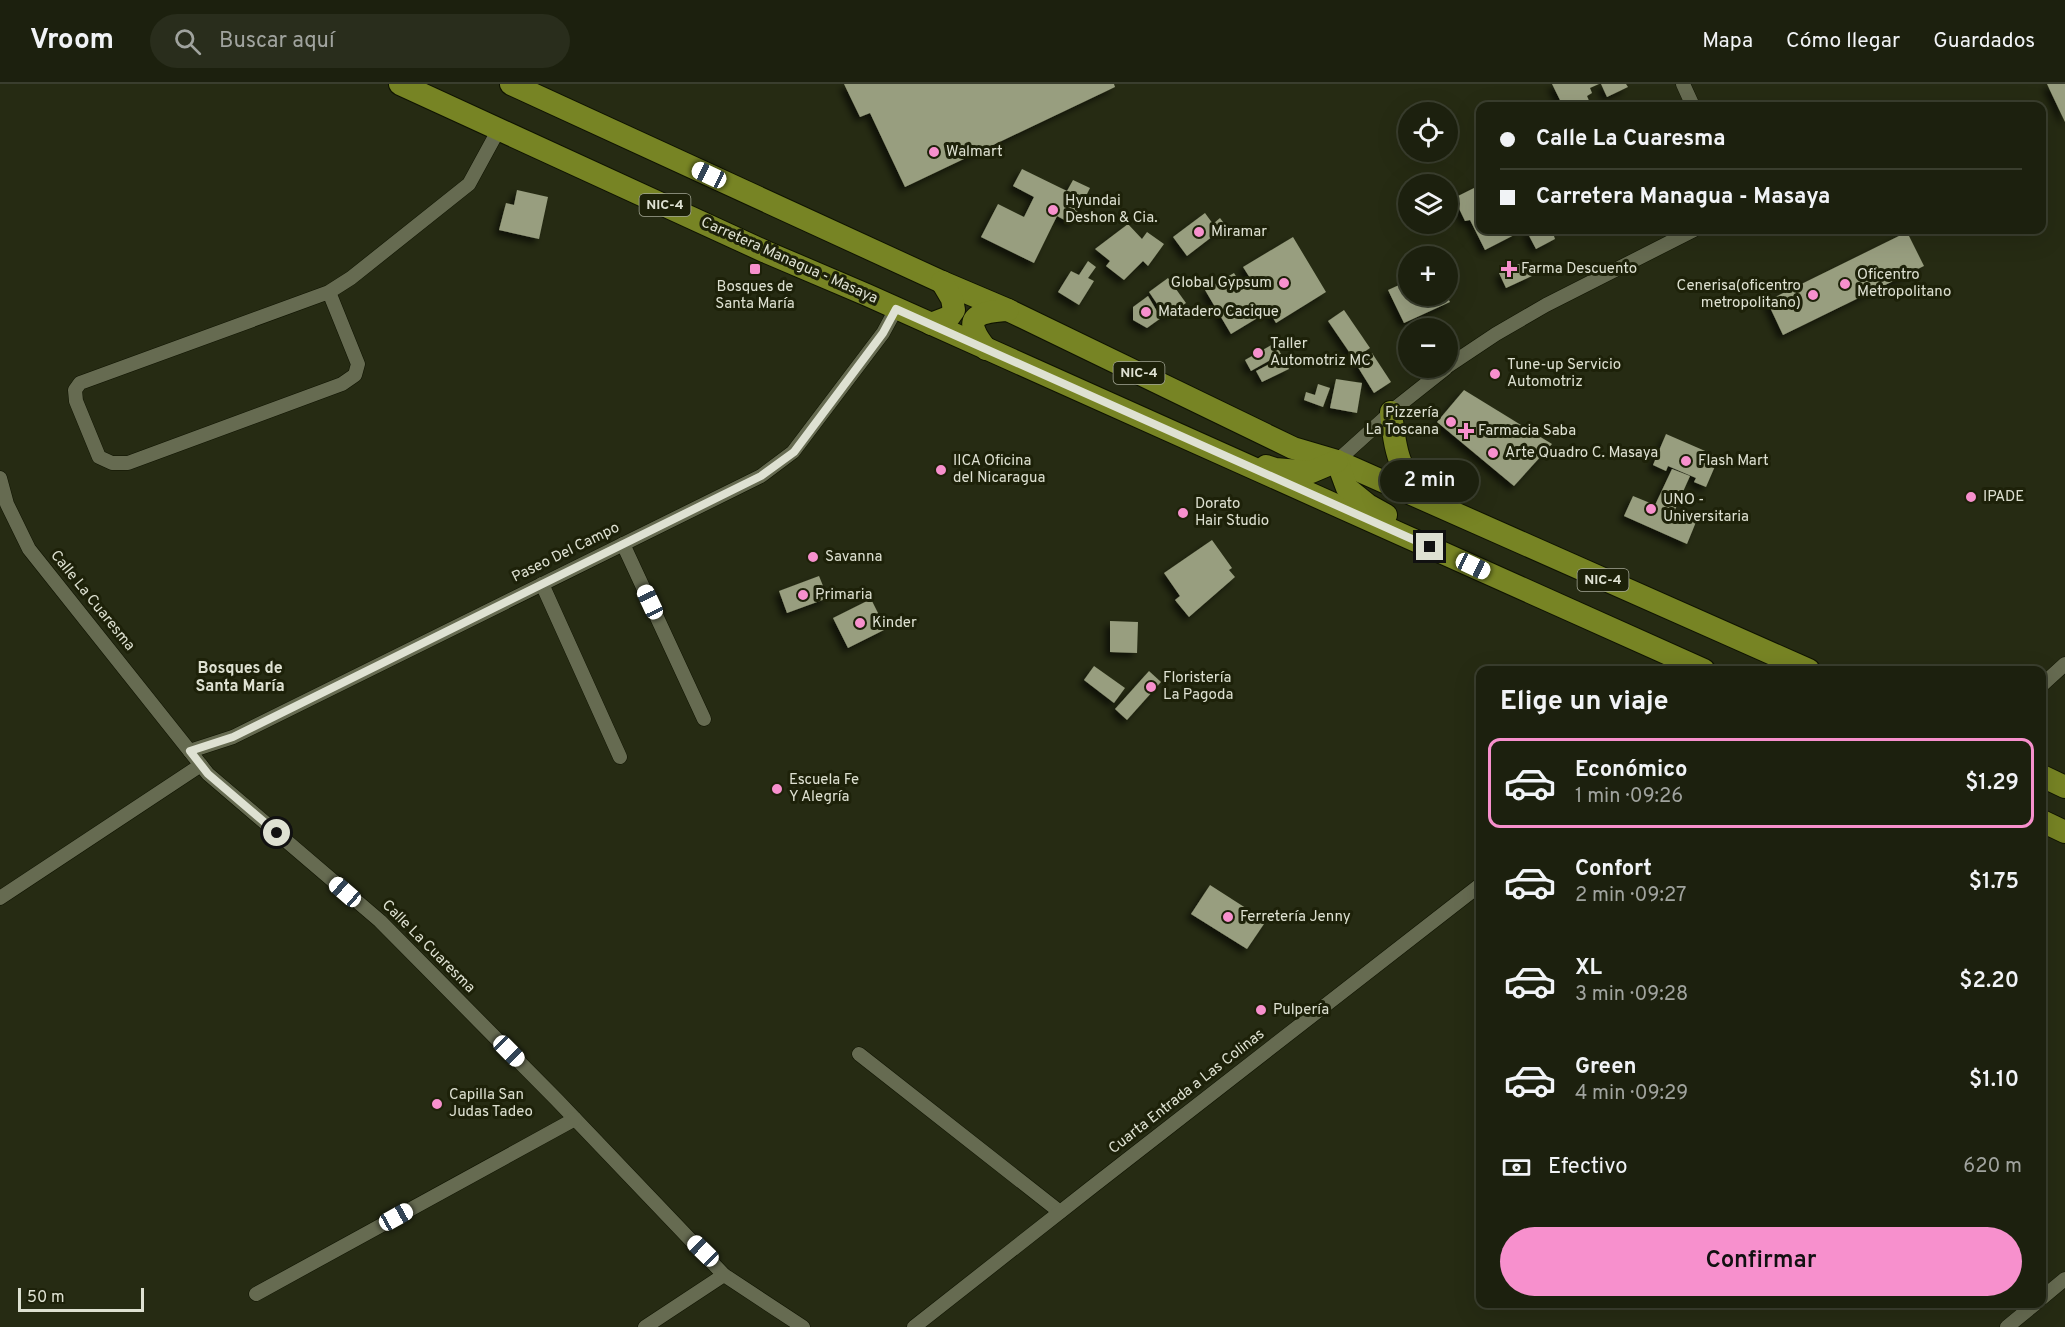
<!DOCTYPE html>
<html lang="es">
<meta charset="utf-8">
<style>
:root{--surface:#1c200e;--page:#292d1c;--text:#f1f3f6;--muted:#a0a39e;--line:#3a3e2e;--accent:#f790cd}
body{margin:0;font-family:Overpass,sans-serif;background:var(--page);color:var(--text);height:100vh;display:flex;flex-direction:column;font-size:22px;white-space:nowrap}
*{box-sizing:border-box;margin:0}
p{font-size:20px;color:var(--muted)}
.icon{flex:none;width:33px;height:33px;fill:none;stroke:currentColor;stroke-width:2;stroke-linecap:round;stroke-linejoin:round}
.map{position:relative;flex:1;overflow:hidden}
.side{position:absolute;left:1476px;top:582px;width:570px;height:642px;display:flex;flex-direction:column;background:var(--surface);border-radius:12px;box-shadow:0 6px 24px #0002,0 0 0 2px var(--line)}
.side>*{flex:none}
.top-card{position:absolute;left:1476px;top:18px;width:570px;height:132px;border-radius:12px;box-shadow:0 6px 24px #0002,0 0 0 2px var(--line);display:grid;align-content:center;height:132px;padding:0 24px;background:var(--surface)}
.fabs{position:absolute;left:1398px;top:18px;display:grid;gap:12px}
.fabs a{display:grid;place-items:center;width:60px;height:60px;border-radius:50%;background:var(--surface);box-shadow:0 6px 24px #0002,0 0 0 2px var(--line);font-size:30px}
.scale{position:absolute;left:18px;bottom:15px;width:126px;box-sizing:border-box;padding-left:6px;border:3px solid #dee1d2;border-top:0;font-size:16px;line-height:21px;white-space:nowrap;color:#dee1d2;-webkit-text-stroke:4px #1d2109;paint-order:stroke}
.end{position:absolute;width:27px;height:27px;margin:-14px;border:8px solid #dee1d2;background:#111;box-shadow:0 0 0 3px #111}
.from{border-radius:50%}
.bubble{position:absolute;height:42px;border-radius:21px;background:var(--surface);box-shadow:0 6px 24px #0002,0 0 0 2px var(--line);font-size:20px;font-weight:600;line-height:42px;text-align:center}
.car{position:absolute;width:18px;height:36px;margin:-18px -9px;border-radius:8px;box-shadow:0 0 4px 2px #0007;background:linear-gradient(#fff 24%,#345 0 40%,#fff 0 76%,#345 0 86%,#fff 0)}
.top-card b{display:flex;align-items:center;gap:21px;height:57px;font-size:22px}
.top-card b+b{border-top:2px solid var(--line)}
.top-card i{width:15px;height:15px;background:var(--text)}
ul{padding:0;list-style:none}
li{display:flex;align-items:center;gap:18px;height:90px;margin:0 12px 9px;padding:0 12px;border:3px solid transparent;border-radius:12px}
li div{flex:1}
li b{display:block;font-size:22px}
li em{font-style:normal;font-weight:600}
li.active{border-color:var(--accent)}
li>.icon{width:54px;height:54px;stroke-width:1.5}
h2{padding:0 24px;font-size:27px;line-height:72px}
.pay{display:flex;align-items:center;gap:15px;height:66px;padding:0 24px;font-size:22px}
.pay p{margin-inline-start:auto}
.primary-button{display:flex;gap:12px;margin-top:auto;padding:12px 24px}
.primary-button a{flex:1;height:69px;border-radius:36px;background:var(--accent);color:#111;font-size:24px;font-weight:600;line-height:69px;text-align:center}
header{display:flex;align-items:center;gap:36px;box-sizing:border-box;height:84px;padding:0 30px;background:var(--surface);border-bottom:2px solid var(--line)}
header strong{font-size:28px}
nav{display:flex;gap:33px;margin-inline-start:auto;font-size:21px}
.search{width:420px;height:54px;background:var(--page);display:flex;align-items:center;gap:15px;box-sizing:border-box;padding:0 21px;border-radius:33px;color:var(--muted);font-size:22px}
.map>svg:first-child{display:block}
</style>
<header>
<strong>Vroom</strong>
<div class="search"><svg class="icon" aria-label="search" viewBox="0 0 24 24"><circle cx="10" cy="10" r="6"/><path d="M15 15l6 6"/></svg>Buscar aquí</div>
<nav><a>Mapa</a><a>Cómo llegar</a><a>Guardados</a></nav>
</header>
<div class="map">
<svg width="2065" height="1243" viewBox="0 0 2065 1243">
<defs>
<filter id="shadow"><feDropShadow dx="-4.5" dy="4.5" stdDeviation="3" flood-color="#0009"/></filter>
</defs>
<rect width="100%" height="100%" fill="#262b13"/>
<g fill="#989e7f" filter="url(#shadow)">
<path d="M844 0H1114L1115 3 905 103 870 29 860 33Z"/>
<path d="M1552 0H1599L1590 4 1592 9 1587 12 1590 19 1583 22H1563Z"/>
<path d="M1601 0H1626L1628 3 1607 13Z"/>
<path d="M2047 0H2065V38Z"/>
<path d="M1534 16 1538 22H1520Z"/>
<path d="M1644 16 1647 22H1630Z"/>
<path d="M1022 85 1067 107 1073 96 1090 104 1072 140 1057 132 1034 179 981 153 998 120 1024 133 1034 113 1013 102Z"/>
<path d="M1480 101V146H1519L1520 148 1485 166 1470 136 1465 137 1454 114Z"/>
<path d="M517 106 548 113 539 155 499 146 506 119 514 121Z"/>
<path d="M1205 129 1213 140 1220 134 1226 142 1187 172 1173 153Z"/>
<path d="M1128 140 1142 155 1147 148 1164 160 1148 182 1143 177 1124 196 1106 182 1110 177 1095 165Z"/>
<path d="M1526 146H1559L1553 149 1555 155 1536 165Z"/>
<path d="M1907 148 1924 182 1783 251 1767 217Z"/>
<path d="M1293 153 1326 208 1276 239 1269 227 1231 250 1205 206 1234 189 1242 202 1252 197 1243 183Z"/>
<path d="M1088 177 1096 183 1088 194 1094 197 1079 221 1058 208 1071 187 1079 191Z"/>
<path d="M1526 177 1532 192 1506 204 1499 189Z"/>
<path d="M1168 194 1186 219 1166 233 1149 208Z"/>
<path d="M1408 197V212H1447L1450 218 1404 239 1388 206Z"/>
<path d="M1148 212 1161 234 1147 244 1133 236V223Z"/>
<path d="M1344 226 1370 264 1354 275 1328 237Z"/>
<path d="M1275 259 1281 270 1251 287 1245 276Z"/>
<path d="M1372 269 1391 298 1374 309 1356 280Z"/>
<path d="M1283 273 1289 285 1262 298 1256 287Z"/>
<path d="M1336 295 1362 299 1357 329 1330 324Z"/>
<path d="M1318 300 1330 304 1323 323 1304 316 1306 308 1315 311Z"/>
<path d="M1464 306 1552 360 1514 402 1437 338Z"/>
<path d="M1666 350 1719 373 1706 403 1694 398 1696 394 1668 382 1666 387 1653 381Z"/>
<path d="M1672 385 1690 392 1674 428 1696 438 1687 460 1624 432 1633 412 1655 421Z"/>
<path d="M1212 456 1232 484 1229 486 1235 493 1189 533 1175 516 1180 512 1164 489Z"/>
<path d="M819 492 828 514 787 529 779 507Z"/>
<path d="M871 515 886 545 848 564 833 534Z"/>
<path d="M1110 537 1138 538 1137 569 1110 568Z"/>
<path d="M1094 582 1125 604 1114 619 1084 596Z"/>
<path d="M1149 587 1161 598 1127 636 1115 625Z"/>
<path d="M1210 801 1266 837 1247 865 1191 830Z"/>
</g>
<g fill="none" stroke-linecap="round" stroke-linejoin="round">
<defs>
<g id="minor">
<path d="M1683 0 1693 22"/>
<path d="M329 208 358 280 355 291 342 300 128 379H112L99 373 76 317 75 306 80 299 329 208 351 194 469 100 499 45"/>
<path d="M1448 282 1496 250 1546 221 1694 146"/>
<path d="M1337 377 1398 322 1446 284"/>
<path d="M0 394 7 420 29 465 208 690 380 837 557 1016 724 1191 803 1243"/>
<path d="M623 460 704 635"/>
<path d="M542 500 620 673"/>
<path d="M2042 601 2065 580"/>
<path d="M190 667 233 653 761 392 793 368 883 249 896 225"/>
<path d="M0 814 201 681"/>
<path d="M859 970 1060 1128"/>
<path d="M256 1210 575 1035"/>
<path d="M2042 1214 2065 1195"/>
<path d="M645 1243 724 1191"/>
<path d="M914 1243 1092 1103 1480 801"/>
<path d="M2007 1243 2035 1220"/>
</g>
<g id="trunk">
<path d="M400 0 766 168 867 211 1704 586"/>
<path d="M511 0 942 198 1008 226 1293 364 1337 377 1809 586"/>
<path d="M931 240 949 233 954 226 952 215 942 198"/>
<path d="M986 265C961 234 975 228 1008 226"/>
<path d="M1391 328C1395 366 1398 390 1429 415"/>
<path d="M1337 377 1347 404 1368 421 1386 431"/>
<path d="M1266 382 1275 385 1311 388 1337 377"/>
<path d="M2042 692 2065 703"/>
<path d="M2042 737 2065 748"/>
</g>
</defs>
<use href="#minor" stroke="#0f1300" stroke-width="15"/>
<use href="#trunk" stroke="#0f1300" stroke-width="24"/>
<use href="#minor" stroke="#666b51" stroke-width="14"/>
<use href="#trunk" stroke="#778424" stroke-width="22"/>
</g>
<g fill="none" stroke-linecap="round" stroke-linejoin="round">
<path stroke="#dee1d2" stroke-width="8" d="M277 749 208 690 190 667 233 653 761 392 794 368 883 249 896 225 1430 463"/>
</g>
<g fill="#f790cd" stroke="#1d2109" stroke-width="2">
<circle cx="934" cy="68" r="6"/>
<circle cx="1053" cy="126" r="6"/>
<circle cx="1199" cy="148" r="6"/>
<rect x="749" y="179" width="12" height="12" rx="3"/>
<path d="M1506 176h6v6h6v6h-6v6h-6v-6h-6v-6h6z"/>
<circle cx="1284" cy="199" r="6"/>
<circle cx="1845" cy="200" r="6"/>
<circle cx="1813" cy="211" r="6"/>
<circle cx="1146" cy="228" r="6"/>
<circle cx="1258" cy="269" r="6"/>
<circle cx="1495" cy="290" r="6"/>
<circle cx="1451" cy="338" r="6"/>
<path d="M1463 338h6v6h6v6h-6v6h-6v-6h-6v-6h6z"/>
<circle cx="1493" cy="369" r="6"/>
<circle cx="1686" cy="377" r="6"/>
<circle cx="941" cy="386" r="6"/>
<circle cx="1971" cy="413" r="6"/>
<circle cx="1651" cy="425" r="6"/>
<circle cx="1183" cy="429" r="6"/>
<circle cx="813" cy="473" r="6"/>
<circle cx="803" cy="511" r="6"/>
<circle cx="860" cy="539" r="6"/>
<circle cx="1151" cy="603" r="6"/>
<circle cx="777" cy="705" r="6"/>
<circle cx="1228" cy="833" r="6"/>
<circle cx="1261" cy="926" r="6"/>
<circle cx="437" cy="1020" r="6"/>
</g>
<g text-anchor="middle" dominant-baseline="central" stroke-width="6" stroke-linejoin="round" paint-order="stroke">
<g fill="#1d2109" stroke="#a4a796" stroke-width="1.5">
<rect x="639.5" y="110" width="51" height="22" rx="4.5"/>
<rect x="1113.5" y="278" width="51" height="22" rx="4.5"/>
<rect x="1577.5" y="485" width="51" height="22" rx="4.5"/>
</g>
<g font-size="14" font-weight="bold" fill="#dee1d2">
<text x="665" y="121">NIC-4</text>
<text x="1139" y="289">NIC-4</text>
<text x="1603" y="496">NIC-4</text>
</g>
<g font-size="15" fill="#dee1d2" stroke="#1d2109" text-anchor="start">
<text x="946" y="68">Walmart</text>
<text x="1065" y="117">Hyundai<tspan x="1065" dy="17">Deshon &amp; Cia.</tspan></text>
<text x="1211" y="148">Miramar</text>
<text x="1521" y="185">Farma Descuento</text>
<text x="1857" y="191">Oficentro<tspan x="1857" dy="17">Metropolitano</tspan></text>
<text x="1272" y="199" text-anchor="end">Global Gypsum</text>
<text x="1801" y="202" text-anchor="end">Cenerisa(oficentro<tspan x="1801" dy="17">metropolitano)</tspan></text>
<text x="755" y="203" text-anchor="middle">Bosques de<tspan x="755" dy="17">Santa María</tspan></text>
<text x="1158" y="228">Matadero Cacique</text>
<text x="1270" y="260">Taller<tspan x="1270" dy="17">Automotriz MC</tspan></text>
<text x="1507" y="281">Tune-up Servicio<tspan x="1507" dy="17">Automotriz</tspan></text>
<text x="1439" y="329" text-anchor="end">Pizzería<tspan x="1439" dy="17">La Toscana</tspan></text>
<text x="1478" y="347">Farmacia Saba</text>
<text x="1505" y="369">Arte Quadro C. Masaya</text>
<text x="953" y="377">IICA Oficina<tspan x="953" dy="17">del Nicaragua</tspan></text>
<text x="1698" y="377">Flash Mart</text>
<text x="1983" y="413">IPADE</text>
<text x="1663" y="416">UNO -<tspan x="1663" dy="17">Universitaria</tspan></text>
<text x="1195" y="420">Dorato<tspan x="1195" dy="17">Hair Studio</tspan></text>
<text x="825" y="473">Savanna</text>
<text x="815" y="511">Primaria</text>
<text x="872" y="539">Kinder</text>
<text x="1163" y="594">Floristería<tspan x="1163" dy="17">La Pagoda</tspan></text>
<text x="789" y="696">Escuela Fe<tspan x="789" dy="17">Y Alegría</tspan></text>
<text x="1240" y="833">Ferretería Jenny</text>
<text x="1273" y="926">Pulpería</text>
<text x="449" y="1011">Capilla San<tspan x="449" dy="17">Judas Tadeo</tspan></text>
</g>
<g font-size="15" fill="#dee1d2" stroke="#1d2109">
<text transform="translate(789 177) rotate(24)">Carretera Managua - Masaya</text>
<text transform="translate(566 469) rotate(-26)">Paseo Del Campo</text>
<text transform="translate(92 517) rotate(51)">Calle La Cuaresma</text>
<text transform="translate(428 863) rotate(45)">Calle La Cuaresma</text>
<text transform="translate(1187 1008) rotate(-38)">Cuarta Entrada a Las Colinas</text>
</g>
<g font-size="16" font-weight="bold" fill="#dee1d2" stroke="#1d2109">
<text x="240" y="585">Bosques de<tspan x="240" dy="18">Santa María</tspan></text>
</g>
</g>
</svg>
<div class="fabs">
<a><svg class="icon" aria-label="locate" viewBox="0 0 24 24"><circle cx="12" cy="12" r="6"/><path d="M12 2v4M12 18v4M2 12h4M18 12h4"/></svg></a>
<a><svg class="icon" aria-label="layers" viewBox="0 0 24 24"><path d="M12 4l9 5-9 5-9-5zM3 14l9 5 9-5"/></svg></a>
<a>+</a>
<a>−</a>
</div>
<div class="scale">50 m</div>
<i class="end from" style="left:277px;top:749px"></i>
<i class="end" style="left:1430px;top:463px"></i>
<div class="bubble" style="left:1380px;top:376px;width:99px">2 min</div>
<i class="car" style="left:709px;top:91px;rotate:295deg"></i>
<i class="car" style="left:1473px;top:482px;rotate:115deg"></i>
<i class="car" style="left:650px;top:518px;rotate:335deg"></i>
<i class="car" style="left:345px;top:808px;rotate:311deg"></i>
<i class="car" style="left:509px;top:967px;rotate:135deg"></i>
<i class="car" style="left:396px;top:1133px;rotate:61deg"></i>
<i class="car" style="left:703px;top:1167px;rotate:314deg"></i>
<div class="top-card">
<b><i class="from"></i>Calle La Cuaresma</b>
<b><i></i>Carretera Managua - Masaya</b>
</div>
<section class="side">
<h2>Elige un viaje</h2>
<ul>
<li class="active"><svg class="icon" aria-label="car" viewBox="0 0 24 24"><path d="M5 17H2v-5l4-1 3-4h7l3 4 3 1v5h-3M9 17h6M6 11h13"/><circle cx="7" cy="17" r="2"/><circle cx="17" cy="17" r="2"/></svg><div><b>Económico</b><p>1 min · 09:26</p></div><em>$1.29</em></li>
<li><svg class="icon" aria-label="car" viewBox="0 0 24 24"><path d="M5 17H2v-5l4-1 3-4h7l3 4 3 1v5h-3M9 17h6M6 11h13"/><circle cx="7" cy="17" r="2"/><circle cx="17" cy="17" r="2"/></svg><div><b>Confort</b><p>2 min · 09:27</p></div><em>$1.75</em></li>
<li><svg class="icon" aria-label="car" viewBox="0 0 24 24"><path d="M5 17H2v-5l4-1 3-4h7l3 4 3 1v5h-3M9 17h6M6 11h13"/><circle cx="7" cy="17" r="2"/><circle cx="17" cy="17" r="2"/></svg><div><b>XL</b><p>3 min · 09:28</p></div><em>$2.20</em></li>
<li><svg class="icon" aria-label="car" viewBox="0 0 24 24"><path d="M5 17H2v-5l4-1 3-4h7l3 4 3 1v5h-3M9 17h6M6 11h13"/><circle cx="7" cy="17" r="2"/><circle cx="17" cy="17" r="2"/></svg><div><b>Green</b><p>4 min · 09:29</p></div><em>$1.10</em></li>
</ul>
<div class="pay"><svg class="icon" aria-label="cash" viewBox="0 0 24 24"><path d="M3 7h18v10H3z"/><circle cx="12" cy="12" r="2"/></svg>Efectivo<p>620 m</p></div>
<div class="primary-button"><a>Confirmar</a></div>
</section>
</div>
